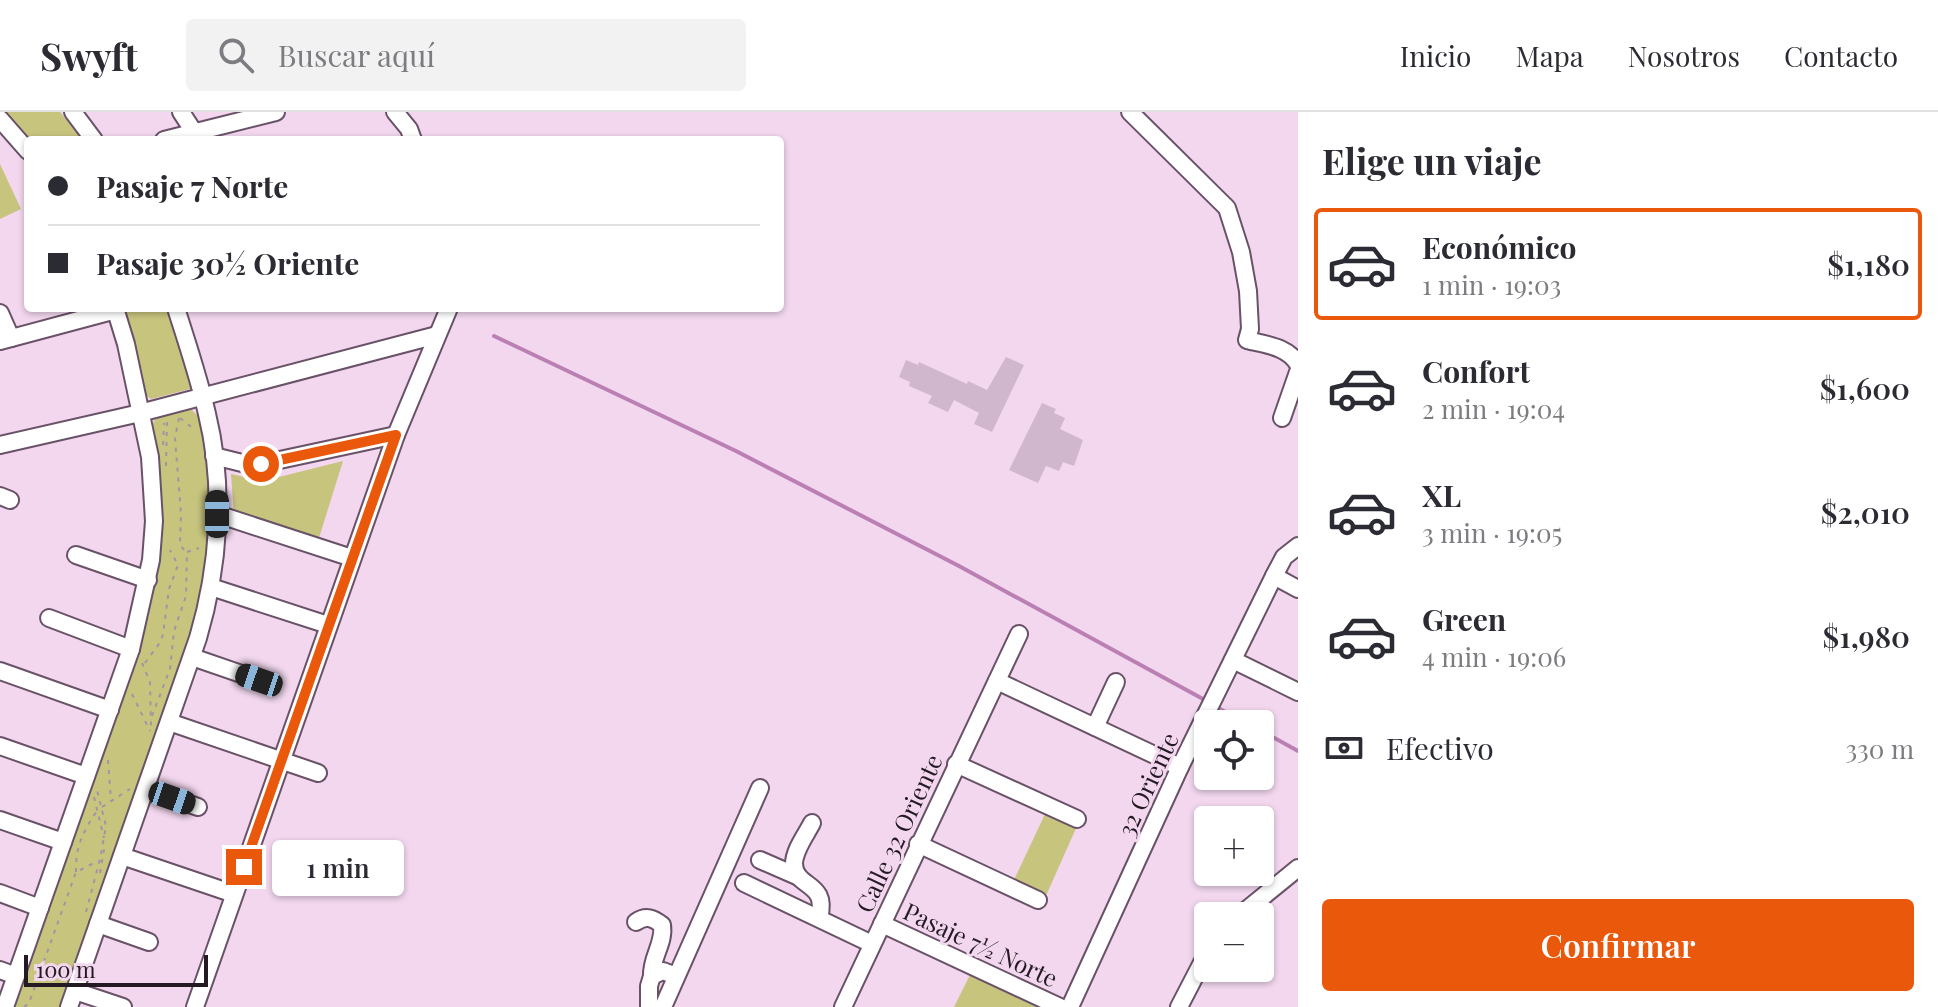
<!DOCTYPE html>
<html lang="es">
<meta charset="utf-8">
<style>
:root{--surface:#fff;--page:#f2f2f3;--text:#2b2b33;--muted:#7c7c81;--line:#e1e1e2;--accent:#ea580c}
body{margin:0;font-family:"Playfair Display",serif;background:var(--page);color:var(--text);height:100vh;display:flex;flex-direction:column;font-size:30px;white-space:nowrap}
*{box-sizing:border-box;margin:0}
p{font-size:26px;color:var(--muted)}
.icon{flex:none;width:44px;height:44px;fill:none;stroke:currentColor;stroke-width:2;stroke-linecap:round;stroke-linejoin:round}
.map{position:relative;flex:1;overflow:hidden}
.panel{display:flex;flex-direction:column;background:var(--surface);width:640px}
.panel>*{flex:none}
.hud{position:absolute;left:24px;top:24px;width:760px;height:176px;border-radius:8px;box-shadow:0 2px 6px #0004;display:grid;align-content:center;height:176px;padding:0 24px;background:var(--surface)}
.tools{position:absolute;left:1194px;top:598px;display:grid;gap:16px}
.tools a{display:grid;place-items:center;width:80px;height:80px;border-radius:8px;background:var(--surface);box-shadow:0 2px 6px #0004;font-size:40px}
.scale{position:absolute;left:24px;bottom:20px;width:184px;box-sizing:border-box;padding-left:8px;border:4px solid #241a23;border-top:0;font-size:22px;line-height:28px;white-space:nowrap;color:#241a23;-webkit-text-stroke:6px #f2d7ee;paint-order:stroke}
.end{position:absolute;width:36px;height:36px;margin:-18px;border:10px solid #ea580c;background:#fff;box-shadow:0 0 0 4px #fff}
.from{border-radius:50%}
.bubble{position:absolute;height:56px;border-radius:8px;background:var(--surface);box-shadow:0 2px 6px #0004;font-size:26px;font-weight:600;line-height:56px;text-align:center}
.car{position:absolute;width:24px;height:48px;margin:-24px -12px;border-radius:10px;box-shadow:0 0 6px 2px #0007;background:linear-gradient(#222 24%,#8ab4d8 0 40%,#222 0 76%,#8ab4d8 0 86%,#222 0)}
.hud b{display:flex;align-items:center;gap:28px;height:76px;font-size:30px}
.hud b+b{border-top:2px solid var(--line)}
.hud i{width:20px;height:20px;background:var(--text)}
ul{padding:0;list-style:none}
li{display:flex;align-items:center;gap:24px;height:112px;margin:0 16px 12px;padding:0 8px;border:4px solid transparent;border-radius:8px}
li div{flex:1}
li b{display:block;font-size:30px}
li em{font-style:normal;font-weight:600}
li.active{border-color:var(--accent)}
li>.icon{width:72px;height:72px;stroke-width:1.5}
h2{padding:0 24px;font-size:36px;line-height:96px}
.pay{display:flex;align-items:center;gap:20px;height:88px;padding:0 24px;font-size:30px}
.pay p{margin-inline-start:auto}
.cta{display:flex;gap:16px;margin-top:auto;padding:16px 24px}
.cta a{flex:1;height:92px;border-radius:8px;background:var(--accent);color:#fff;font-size:32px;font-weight:600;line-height:92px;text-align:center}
header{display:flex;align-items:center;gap:48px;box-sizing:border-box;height:112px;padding:0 40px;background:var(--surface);border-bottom:2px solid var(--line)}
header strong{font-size:38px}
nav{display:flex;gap:44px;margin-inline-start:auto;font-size:28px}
.search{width:560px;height:72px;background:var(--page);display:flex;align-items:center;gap:20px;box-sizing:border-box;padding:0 28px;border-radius:8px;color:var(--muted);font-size:30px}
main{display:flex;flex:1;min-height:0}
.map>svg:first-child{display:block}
</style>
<header>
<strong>Swyft</strong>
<div class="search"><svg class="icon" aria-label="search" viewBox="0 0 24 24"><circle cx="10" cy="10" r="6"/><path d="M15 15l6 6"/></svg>Buscar aquí</div>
<nav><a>Inicio</a><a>Mapa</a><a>Nosotros</a><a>Contacto</a></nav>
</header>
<main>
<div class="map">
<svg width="1298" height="895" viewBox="0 0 1298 895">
<rect width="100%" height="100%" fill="#f2d7ee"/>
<g fill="#c7c47e">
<path d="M6 0H60L82 28H29Z"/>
<path d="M0 52 21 97 0 107Z"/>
<path d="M123 196H171L194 276 151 287 143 281Z"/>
<path d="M190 296 201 307 208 358 210 406 206 465 196 514 63 895H15L143 526 152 488 162 396 152 314 155 307Z"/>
<path d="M343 349 318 429 234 405 231 362 263 369Z"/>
<path d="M1046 700 1077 714 1045 786 1013 770Z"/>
<path d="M971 861 1044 895H954Z"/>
</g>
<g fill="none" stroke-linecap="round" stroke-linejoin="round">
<g stroke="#ba80b4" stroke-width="4">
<path d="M494 224 736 339 959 454 1203 587"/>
<path d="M1220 597 1248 612"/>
<path d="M1260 618 1298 639"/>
</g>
</g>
<g fill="#d1b7ce">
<path d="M1006 245 1024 253 992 320 974 312 979 301 954 288 948 300 928 291 932 284 909 274 910 270 899 265 906 248 918 253 919 250 967 272 968 269 987 278Z"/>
<path d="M1042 291 1056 297 1054 301 1065 306 1060 317 1083 328 1074 354 1063 350 1059 359 1046 354 1038 371 1009 358Z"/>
</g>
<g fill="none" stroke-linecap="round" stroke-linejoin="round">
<defs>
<g id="minor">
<path d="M73 0 94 28"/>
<path d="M181 0 194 20"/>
<path d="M395 0 409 17 413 28"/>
<path d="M1130 0 1227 96 1241 140 1248 179 1250 217 1247 228C1266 233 1287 234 1298 252"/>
<path d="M0 7 28 39"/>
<path d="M164 28 276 0"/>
<path d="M0 201 11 226"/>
<path d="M0 229 116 198"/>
<path d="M1282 306 1298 260"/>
<path d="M0 333 140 301 437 223"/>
<path d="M214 344 250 353 261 352 396 323"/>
<path d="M0 384 10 388"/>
<path d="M217 402 352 446"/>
<path d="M76 443 148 468"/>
<path d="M1274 464 1298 477"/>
<path d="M211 475 328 513"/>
<path d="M49 506 131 537"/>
<path d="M192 545 259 568"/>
<path d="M1233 548 1298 580"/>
<path d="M0 559 110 598"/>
<path d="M997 569 1180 655"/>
<path d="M169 610 318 661"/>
<path d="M1095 615 1116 570"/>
<path d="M0 634 86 664"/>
<path d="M956 652 1077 707"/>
<path d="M146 677 198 695"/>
<path d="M0 708 63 730"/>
<path d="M812 711C806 723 794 738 794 752 795 777 829 769 819 806"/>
<path d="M918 732 1038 788"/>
<path d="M122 744 234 782"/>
<path d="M760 748 799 765"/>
<path d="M744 771 872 832"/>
<path d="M0 781 40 796"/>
<path d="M1239 804 1298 756"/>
<path d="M636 810C646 803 653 806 662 813 665 831 651 845 652 864"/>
<path d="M98 812 149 830"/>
<path d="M882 812 1060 895"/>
<path d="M0 858 16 864"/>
<path d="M75 879 123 895"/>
<path d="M5 895 131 537 151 448 154 409 150 345 126 232 115 196"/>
<path d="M69 895 198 526C219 455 225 375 207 302 199 266 187 231 176 196"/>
<path d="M195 895 396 323 449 196"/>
<path d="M649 895V874L652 864 663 859 676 864"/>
<path d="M663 895 760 676"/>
<path d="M843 895 1019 522"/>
<path d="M1070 895 1180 655 1274 464 1284 445 1298 434"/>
<path d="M1179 895 1208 839"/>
</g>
</defs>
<use href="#minor" stroke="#695267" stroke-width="20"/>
<g stroke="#a792a4" stroke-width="2" stroke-dasharray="4 6" stroke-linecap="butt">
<path d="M179 306 175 326 181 402 180 433 186 440"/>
<path d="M180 306 194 317"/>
<path d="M163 333 164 311"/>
<path d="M166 354 167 308"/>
<path d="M187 440 199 436"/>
<path d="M142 551 150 570 151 615"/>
<path d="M145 551 161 529 163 522 169 477 178 453 170 438"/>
<path d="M132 582 150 619"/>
<path d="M152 604 170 557 174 519 186 484 187 440"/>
<path d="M108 648 111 689"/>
<path d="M94 685 104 726"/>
<path d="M102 695 130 677"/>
<path d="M76 760C75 736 83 719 97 699"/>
<path d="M100 761 105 732"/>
<path d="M86 800 100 747 106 714 97 678"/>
<path d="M24 895 29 891 76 760 98 749"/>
</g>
<use href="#minor" stroke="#fff" stroke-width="16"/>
</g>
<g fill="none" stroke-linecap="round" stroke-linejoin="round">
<path stroke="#ea580c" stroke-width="10" d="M244 755 396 323 261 352"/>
</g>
<g text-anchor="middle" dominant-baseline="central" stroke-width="6" stroke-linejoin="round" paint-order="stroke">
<g font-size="24" fill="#241a23" stroke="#f2d7ee">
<text transform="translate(1147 672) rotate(-65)">32 Oriente</text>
<text transform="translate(898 721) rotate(-65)">Calle 32 Oriente</text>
<text transform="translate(981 832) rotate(25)">Pasaje 7½ Norte</text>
</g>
</g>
</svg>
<div class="tools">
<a><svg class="icon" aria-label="locate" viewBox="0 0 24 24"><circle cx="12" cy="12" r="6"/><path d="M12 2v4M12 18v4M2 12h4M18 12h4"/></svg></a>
<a>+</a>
<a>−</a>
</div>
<div class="scale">100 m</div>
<i class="end from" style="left:261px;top:352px"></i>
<i class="end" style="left:244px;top:755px"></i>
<div class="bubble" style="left:272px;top:728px;width:132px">1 min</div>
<i class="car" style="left:217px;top:402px;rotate:0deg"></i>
<i class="car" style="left:259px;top:568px;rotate:289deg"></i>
<i class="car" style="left:172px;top:686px;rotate:109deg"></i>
<div class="hud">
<b><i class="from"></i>Pasaje 7 Norte</b>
<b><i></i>Pasaje 30½ Oriente</b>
</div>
</div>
<section class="panel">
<h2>Elige un viaje</h2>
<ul>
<li class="active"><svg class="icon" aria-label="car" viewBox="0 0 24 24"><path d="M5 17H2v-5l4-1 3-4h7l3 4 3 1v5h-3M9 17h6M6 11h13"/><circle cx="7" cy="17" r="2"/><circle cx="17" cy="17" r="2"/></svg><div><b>Económico</b><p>1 min · 19:03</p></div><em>$1,180</em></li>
<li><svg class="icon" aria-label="car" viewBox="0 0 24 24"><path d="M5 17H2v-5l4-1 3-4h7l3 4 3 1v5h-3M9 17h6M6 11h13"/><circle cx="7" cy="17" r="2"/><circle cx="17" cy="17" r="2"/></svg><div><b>Confort</b><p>2 min · 19:04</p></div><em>$1,600</em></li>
<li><svg class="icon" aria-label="car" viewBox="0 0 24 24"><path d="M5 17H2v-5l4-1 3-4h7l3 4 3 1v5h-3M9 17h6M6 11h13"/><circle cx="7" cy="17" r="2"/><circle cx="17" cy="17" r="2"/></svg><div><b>XL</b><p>3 min · 19:05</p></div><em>$2,010</em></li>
<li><svg class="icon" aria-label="car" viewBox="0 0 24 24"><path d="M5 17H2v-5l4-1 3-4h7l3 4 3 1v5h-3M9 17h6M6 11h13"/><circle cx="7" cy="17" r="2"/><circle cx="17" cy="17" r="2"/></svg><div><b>Green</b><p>4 min · 19:06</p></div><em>$1,980</em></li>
</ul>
<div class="pay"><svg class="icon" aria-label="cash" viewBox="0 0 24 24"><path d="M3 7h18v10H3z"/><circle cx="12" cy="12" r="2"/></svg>Efectivo<p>330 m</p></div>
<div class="cta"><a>Confirmar</a></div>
</section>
</main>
